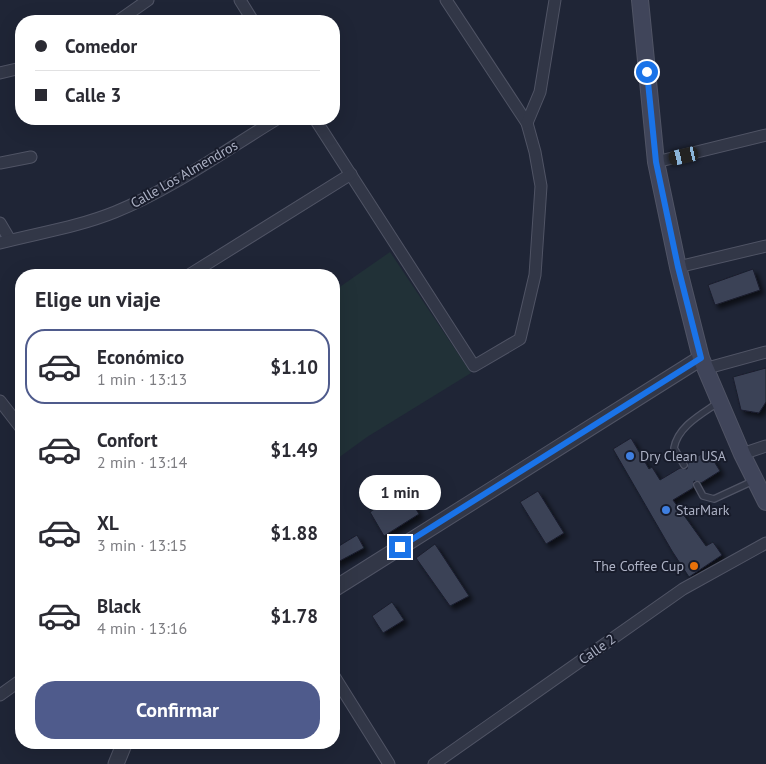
<!DOCTYPE html>
<html lang="es">
<meta charset="utf-8">
<style>
:root{--surface:#fff;--page:#f2f2f3;--text:#2b2b33;--muted:#7c7c81;--line:#e1e1e2;--accent:#4f5b8c}
body{margin:0;font-family:"PT Sans",sans-serif;background:var(--page);color:var(--text);height:100vh;display:flex;flex-direction:column;font-size:19px;white-space:nowrap}
*{box-sizing:border-box;margin:0}
p{font-size:16px;color:var(--muted)}
.icon{flex:none;width:28px;height:28px;fill:none;stroke:currentColor;stroke-width:2;stroke-linecap:round;stroke-linejoin:round}
.map{position:relative;flex:1;overflow:hidden}
.sheet{position:absolute;left:15px;top:269px;width:325px;height:480px;display:flex;flex-direction:column;background:var(--surface);border-radius:20px;box-shadow:0 5px 20px #0002}
.sheet>*{flex:none}
.top-card{position:absolute;left:15px;top:15px;width:325px;height:110px;border-radius:20px;box-shadow:0 5px 20px #0002;display:grid;align-content:center;height:110px;padding:0 20px;background:var(--surface)}
.end{position:absolute;width:22px;height:22px;margin:-11px;border:6px solid #1a73e8;background:#fff;box-shadow:0 0 0 2px #fff}
.from{border-radius:50%}
.bubble{position:absolute;height:35px;border-radius:18px;background:var(--surface);box-shadow:0 5px 20px #0002;font-size:16px;font-weight:600;line-height:35px;text-align:center}
.car{position:absolute;width:15px;height:30px;margin:-15px -8px;border-radius:6px;box-shadow:0 0 4px 1px #0007;background:linear-gradient(#222 24%,#8ab4d8 0 40%,#222 0 76%,#8ab4d8 0 86%,#222 0)}
.top-card b{display:flex;align-items:center;gap:18px;height:48px;font-size:19px}
.top-card b+b{border-top:1px solid var(--line)}
.top-card i{width:12px;height:12px;background:var(--text)}
ul{padding:0;list-style:none}
li{display:flex;align-items:center;gap:15px;height:75px;margin:0 10px 8px;padding:0 10px;border:2px solid transparent;border-radius:20px}
li div{flex:1}
li b{display:block;font-size:19px}
li em{font-style:normal;font-weight:600}
li.active{border-color:var(--accent)}
li>.icon{width:45px;height:45px;stroke-width:1.5}
h2{padding:0 20px;font-size:22px;line-height:60px}
.button{display:flex;gap:10px;margin-top:auto;padding:10px 20px}
.button a{flex:1;height:58px;border-radius:20px;background:var(--accent);color:#fff;font-size:20px;font-weight:600;line-height:58px;text-align:center}
.map>svg:first-child{display:block}
</style>
<div class="map">
<svg width="766" height="764" viewBox="0 0 766 764">
<defs>
<filter id="shadow"><feDropShadow dx="4" dy="4" stdDeviation="2.5" flood-color="#0009"/></filter>
</defs>
<rect width="100%" height="100%" fill="#1f2536"/>
<path fill="#213137" d="M390 252 471 373 367 437 334 461V291Z"/>
<g fill="#3b4257" stroke="#1a1e2d" filter="url(#shadow)">
<path d="M753 269 760 290 715 305 708 285Z"/>
<path d="M766 368V402L759 413 741 410 733 377Z"/>
<path d="M631 438 649 469 652 467 660 480 680 468 687 469 688 463 707 450 720 471 701 483 694 481 693 488 673 500 706 546 713 542 722 555 689 577 672 551 613 449Z"/>
<path d="M404 490 419 514 384 536 370 512Z"/>
<path d="M538 491 564 533 546 544 520 502Z"/>
<path d="M357 535 364 548 334 564V549Z"/>
<path d="M435 544 469 596 450 606 416 558Z"/>
<path d="M392 602 404 620 383 633 372 616Z"/>
</g>
<g fill="none" stroke-linecap="round" stroke-linejoin="round">
<defs>
<g id="service">
<path d="M684 465 674 448C678 426 702 414 719 402"/>
<path d="M697 485 703 496 714 499 753 481"/>
</g>
<g id="minor">
<path d="M240 0 253 21"/>
<path d="M118 21 148 0"/>
<path d="M0 73 21 68"/>
<path d="M315 119 474 366 520 339 535 275 541 186 535 152 527 123 446 0"/>
<path d="M527 123 540 92 555 0"/>
<path d="M656 162 766 135"/>
<path d="M0 163 31 157"/>
<path d="M0 223 10 240"/>
<path d="M0 243C38 233 78 227 115 212 172 189 224 151 277 119"/>
<path d="M678 267 766 246"/>
<path d="M189 275 351 174"/>
<path d="M704 369 766 352"/>
<path d="M0 401 21 428"/>
<path d="M742 454 766 446"/>
<path d="M334 676 389 764"/>
<path d="M0 695 21 680"/>
<path d="M434 764 683 589 766 543"/>
</g>
<g id="tertiary">
<path d="M334 589 701 358"/>
<path d="M116 764 125 742"/>
</g>
<path id="secondary" d="M640 0 656 162 678 267 701 358 742 454 766 502"/>
</defs>
<use href="#service" stroke="#505465" stroke-width="8"/>
<use href="#minor" stroke="#505465" stroke-width="13"/>
<use href="#tertiary" stroke="#505465" stroke-width="17"/>
<use href="#secondary" stroke="#505465" stroke-width="18"/>
<use href="#service" stroke="#323747" stroke-width="5.5"/>
<use href="#minor" stroke="#323747" stroke-width="11"/>
<use href="#tertiary" stroke="#323747" stroke-width="15"/>
<use href="#secondary" stroke="#40455a" stroke-width="16"/>
</g>
<g fill="none" stroke-linecap="round" stroke-linejoin="round">
<path stroke="#1a73e8" stroke-width="6" d="M400 547 701 358 678 267 656 162 647 72"/>
</g>
<g fill="#3f7fe0" stroke="#181c2b" stroke-width="2">
<circle cx="630" cy="456" r="5"/>
<circle cx="666" cy="510" r="5"/>
</g>
<circle fill="#e8710a" stroke="#181c2b" stroke-width="2" cx="694" cy="566" r="5"/>
<g text-anchor="middle" dominant-baseline="central" stroke-width="4" stroke-linejoin="round" paint-order="stroke">
<g font-size="14" fill="#acb1c4" stroke="#181c2b">
<text transform="translate(184 174) rotate(-30)">Calle Los Almendros</text>
<text transform="translate(597 649) rotate(-35)">Calle 2</text>
</g>
<g font-size="14" fill="#acb1c4" stroke="#181c2b" text-anchor="start">
<text x="640" y="456">Dry Clean USA</text>
<text x="676" y="510">StarMark</text>
<text x="684" y="566" text-anchor="end">The Coffee Cup</text>
</g>
</g>
</svg>
<i class="end from" style="left:647px;top:72px"></i>
<i class="end" style="left:400px;top:547px"></i>
<div class="bubble" style="left:359px;top:475px;width:82px">1 min</div>
<i class="car" style="left:684px;top:156px;rotate:257deg"></i>
<div class="top-card">
<b><i class="from"></i>Comedor</b>
<b><i></i>Calle 3</b>
</div>
<section class="sheet">
<h2>Elige un viaje</h2>
<ul>
<li class="active"><svg class="icon" aria-label="car" viewBox="0 0 24 24"><path d="M5 17H2v-5l4-1 3-4h7l3 4 3 1v5h-3M9 17h6M6 11h13"/><circle cx="7" cy="17" r="2"/><circle cx="17" cy="17" r="2"/></svg><div><b>Económico</b><p>1 min · 13:13</p></div><em>$1.10</em></li>
<li><svg class="icon" aria-label="car" viewBox="0 0 24 24"><path d="M5 17H2v-5l4-1 3-4h7l3 4 3 1v5h-3M9 17h6M6 11h13"/><circle cx="7" cy="17" r="2"/><circle cx="17" cy="17" r="2"/></svg><div><b>Confort</b><p>2 min · 13:14</p></div><em>$1.49</em></li>
<li><svg class="icon" aria-label="car" viewBox="0 0 24 24"><path d="M5 17H2v-5l4-1 3-4h7l3 4 3 1v5h-3M9 17h6M6 11h13"/><circle cx="7" cy="17" r="2"/><circle cx="17" cy="17" r="2"/></svg><div><b>XL</b><p>3 min · 13:15</p></div><em>$1.88</em></li>
<li><svg class="icon" aria-label="car" viewBox="0 0 24 24"><path d="M5 17H2v-5l4-1 3-4h7l3 4 3 1v5h-3M9 17h6M6 11h13"/><circle cx="7" cy="17" r="2"/><circle cx="17" cy="17" r="2"/></svg><div><b>Black</b><p>4 min · 13:16</p></div><em>$1.78</em></li>
</ul>
<div class="button"><a>Confirmar</a></div>
</section>
</div>
